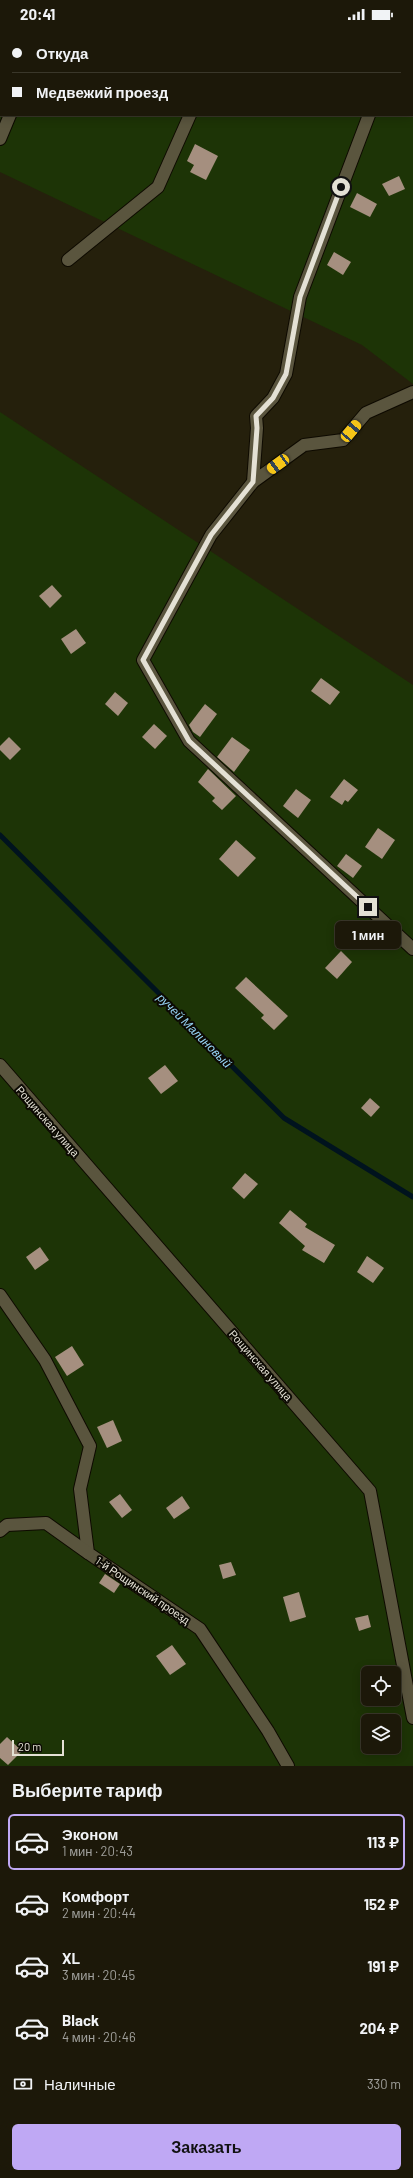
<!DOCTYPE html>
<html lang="ru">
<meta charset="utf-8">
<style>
:root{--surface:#1c1809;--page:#252112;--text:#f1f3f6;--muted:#a0a09c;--line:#3a372a;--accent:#bfa8f4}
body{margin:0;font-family:Barlow,sans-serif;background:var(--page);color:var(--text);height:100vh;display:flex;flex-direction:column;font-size:15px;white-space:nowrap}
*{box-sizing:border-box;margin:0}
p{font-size:13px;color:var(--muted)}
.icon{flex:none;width:22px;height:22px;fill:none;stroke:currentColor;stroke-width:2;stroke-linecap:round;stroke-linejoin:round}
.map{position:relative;height:1738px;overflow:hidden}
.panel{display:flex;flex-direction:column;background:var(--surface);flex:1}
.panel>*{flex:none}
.top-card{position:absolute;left:0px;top:0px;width:413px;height:88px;box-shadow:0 2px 10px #0003,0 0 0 1px var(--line);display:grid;align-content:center;height:88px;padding:0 12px;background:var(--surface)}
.fabs{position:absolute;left:361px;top:1638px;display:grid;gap:8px}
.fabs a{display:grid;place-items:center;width:40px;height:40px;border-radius:6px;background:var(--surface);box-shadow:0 2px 10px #0003,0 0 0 1px var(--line);font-size:20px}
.scale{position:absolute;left:12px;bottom:10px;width:52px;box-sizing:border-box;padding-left:4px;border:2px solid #e4e1d5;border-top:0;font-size:11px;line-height:14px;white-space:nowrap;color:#e4e1d5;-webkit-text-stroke:3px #0c0a03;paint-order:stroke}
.end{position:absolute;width:18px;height:18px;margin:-9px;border:5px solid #e4e1d5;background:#111;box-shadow:0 0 0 2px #111}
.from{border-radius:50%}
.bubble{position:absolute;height:28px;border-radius:6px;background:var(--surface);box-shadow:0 2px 10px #0003,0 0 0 1px var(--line);font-size:13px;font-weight:700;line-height:28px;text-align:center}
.car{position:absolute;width:12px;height:24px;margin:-12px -6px;border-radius:5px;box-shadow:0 0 3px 1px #0007;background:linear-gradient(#f5c518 24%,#345 0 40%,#f5c518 0 76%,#345 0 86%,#f5c518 0)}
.top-card b{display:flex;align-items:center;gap:14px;height:38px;font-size:15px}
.top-card b+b{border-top:1px solid var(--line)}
.top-card i{width:10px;height:10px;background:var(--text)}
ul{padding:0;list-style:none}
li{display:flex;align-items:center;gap:12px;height:56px;margin:0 8px 6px;padding:0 4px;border:2px solid transparent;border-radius:6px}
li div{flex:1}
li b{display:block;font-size:15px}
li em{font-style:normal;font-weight:700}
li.selected{border-color:var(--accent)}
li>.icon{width:36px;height:36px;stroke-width:1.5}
h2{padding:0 12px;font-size:18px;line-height:48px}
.pay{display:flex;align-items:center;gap:10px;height:44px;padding:0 12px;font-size:15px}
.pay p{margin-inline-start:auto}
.cta{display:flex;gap:8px;margin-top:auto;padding:8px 12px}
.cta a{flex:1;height:46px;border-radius:6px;background:var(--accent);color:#111;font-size:16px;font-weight:700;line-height:46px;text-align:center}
.status{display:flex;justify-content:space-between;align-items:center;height:28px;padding:0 20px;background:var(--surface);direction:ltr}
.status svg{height:11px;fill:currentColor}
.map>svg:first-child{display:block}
</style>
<div class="status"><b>20:41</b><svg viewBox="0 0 49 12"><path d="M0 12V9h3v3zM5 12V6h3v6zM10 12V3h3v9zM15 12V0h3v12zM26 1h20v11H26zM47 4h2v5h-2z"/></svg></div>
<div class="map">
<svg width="413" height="1738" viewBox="0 0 413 1738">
<rect width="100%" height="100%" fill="#25200c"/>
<g fill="#1d3406" fill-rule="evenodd">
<path d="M0 0H413V356L362 317 0 144ZM1 1H412V87H1Z"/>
<path d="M0 384 413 657V1738H0ZM368 1645H394V1671H368ZM368 1693H394V1719H368Z"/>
</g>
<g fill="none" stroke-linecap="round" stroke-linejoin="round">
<path stroke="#00131e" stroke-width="5" d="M0 807 284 1090 413 1169"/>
</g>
<g fill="#a58f7f">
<path d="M195 116 218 128 206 152 190 144 194 137 187 133Z"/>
<path d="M399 148 405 161 389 168 382 156Z"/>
<path d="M357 165 377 176 370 189 350 179Z"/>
<path d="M334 224 351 234 343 247 327 237Z"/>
<path d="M52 557 62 568 50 580 39 568Z"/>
<path d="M76 601 86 615 71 626 61 611Z"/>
<path d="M321 650 340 664 330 677 311 663Z"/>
<path d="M115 664 128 675 118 688 105 676Z"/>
<path d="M205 676 217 686 200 709 193 704 189 697Z"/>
<path d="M154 696 167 708 155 721 142 709Z"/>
<path d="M9 709 21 721 10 732 0 722V718Z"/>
<path d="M232 709 250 722 234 744 217 729Z"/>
<path d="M208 741 236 768 222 782 212 773 215 770 198 754Z"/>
<path d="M344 751 358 762 348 774 345 772 342 777 330 769Z"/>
<path d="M296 761 311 772 298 790 283 778Z"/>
<path d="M378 800 395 812 382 831 365 819Z"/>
<path d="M236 812 256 830 238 849 219 831Z"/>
<path d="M346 826 362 838 353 850 337 838Z"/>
<path d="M341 923 352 934 337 951 325 940Z"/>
<path d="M246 949 288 988 274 1002 261 990 264 987 235 960Z"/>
<path d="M165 1037 178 1053 161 1066 148 1050Z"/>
<path d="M370 1070 380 1079 371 1089 361 1080Z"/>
<path d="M245 1145 258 1156 244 1171 232 1160Z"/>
<path d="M290 1182 307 1196 305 1199 335 1217 324 1235 302 1222 305 1218 279 1195Z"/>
<path d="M40 1219 49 1232 35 1242 26 1229Z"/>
<path d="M367 1228 384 1240 373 1255 357 1244Z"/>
<path d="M72 1318 84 1337 67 1348 55 1329Z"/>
<path d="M113 1392 122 1413 107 1420 97 1399Z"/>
<path d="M120 1466 132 1482 122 1490 109 1474Z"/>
<path d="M182 1468 190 1480 174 1491 166 1480Z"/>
<path d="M231 1534 236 1547 223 1551 219 1537Z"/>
<path d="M105 1546 120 1556 114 1565 99 1555Z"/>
<path d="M299 1564 306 1589 290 1594 283 1569Z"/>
<path d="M368 1587 371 1599 359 1603 355 1590Z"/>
<path d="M172 1617 186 1636 170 1647 156 1628Z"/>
<path d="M7 1709 22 1723 8 1737 0 1730V1716Z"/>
</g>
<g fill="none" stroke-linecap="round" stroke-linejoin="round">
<defs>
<g id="minor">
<path d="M48 1V0"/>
<path d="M225 1 226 0"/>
<path d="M404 1V0"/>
<path d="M369 87 300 269 286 346 273 370 256 388 257 400 253 454 211 507 143 632 189 713 413 921"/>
<path d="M0 111 10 87"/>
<path d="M68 232 158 159 190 87"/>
<path d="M253 454 304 417 343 412 366 385 413 364"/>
<path d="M0 1037 370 1463 413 1690"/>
<path d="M0 1267 45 1332 90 1418 80 1461 88 1525 200 1601 268 1703 288 1738"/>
<path d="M0 1503 7 1497 46 1495 88 1525"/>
</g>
</defs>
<use href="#minor" stroke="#0e0a00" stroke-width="14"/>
<use href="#minor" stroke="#5a553e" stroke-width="12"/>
</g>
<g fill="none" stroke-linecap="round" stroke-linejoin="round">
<path stroke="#e4e1d5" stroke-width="5" d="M341 159 300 269 286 346 273 370 256 388 257 400 253 454 211 507 143 632 189 713 368 879"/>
</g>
<g text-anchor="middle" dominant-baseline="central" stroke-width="4" stroke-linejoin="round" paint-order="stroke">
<g font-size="11" fill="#e4e1d5" stroke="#0c0a03">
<text transform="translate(48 1093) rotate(49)">Рощинская улица</text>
<text transform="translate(261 1337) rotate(49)">Рощинская улица</text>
<text transform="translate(143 1562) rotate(34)">1-й Рощинский проезд</text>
</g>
<g font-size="12" font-style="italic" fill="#98d6f7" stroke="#0c0a03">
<text transform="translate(195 1002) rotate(45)">ручей Малиновый</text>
</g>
</g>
</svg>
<div class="fabs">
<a><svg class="icon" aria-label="locate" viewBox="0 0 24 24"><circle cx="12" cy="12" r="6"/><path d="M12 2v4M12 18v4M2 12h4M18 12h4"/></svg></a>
<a><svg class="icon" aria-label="layers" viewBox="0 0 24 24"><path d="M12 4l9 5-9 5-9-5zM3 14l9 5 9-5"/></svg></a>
</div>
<div class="scale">20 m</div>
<i class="end from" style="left:341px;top:159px"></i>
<i class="end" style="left:368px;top:879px"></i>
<div class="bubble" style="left:335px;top:893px;width:66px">1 мин</div>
<i class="car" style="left:351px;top:403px;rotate:40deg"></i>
<i class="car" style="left:278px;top:436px;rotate:234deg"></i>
<div class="top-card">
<b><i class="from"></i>Откуда</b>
<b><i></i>Медвежий проезд</b>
</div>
</div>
<section class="panel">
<h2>Выберите тариф</h2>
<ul>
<li class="selected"><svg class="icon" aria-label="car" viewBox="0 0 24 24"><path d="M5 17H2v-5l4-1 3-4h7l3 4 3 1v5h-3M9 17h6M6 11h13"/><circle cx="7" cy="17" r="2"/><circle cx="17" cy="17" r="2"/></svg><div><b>Эконом</b><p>1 мин · 20:43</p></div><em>113 ₽</em></li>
<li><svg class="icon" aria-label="car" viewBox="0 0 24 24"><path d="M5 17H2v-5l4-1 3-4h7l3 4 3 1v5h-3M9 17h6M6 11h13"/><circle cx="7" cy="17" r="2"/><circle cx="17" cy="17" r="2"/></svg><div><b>Комфорт</b><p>2 мин · 20:44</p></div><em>152 ₽</em></li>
<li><svg class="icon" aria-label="car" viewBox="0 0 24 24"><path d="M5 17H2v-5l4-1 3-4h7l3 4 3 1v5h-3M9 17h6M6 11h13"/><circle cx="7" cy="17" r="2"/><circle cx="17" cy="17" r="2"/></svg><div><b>XL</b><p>3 мин · 20:45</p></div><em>191 ₽</em></li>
<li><svg class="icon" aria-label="car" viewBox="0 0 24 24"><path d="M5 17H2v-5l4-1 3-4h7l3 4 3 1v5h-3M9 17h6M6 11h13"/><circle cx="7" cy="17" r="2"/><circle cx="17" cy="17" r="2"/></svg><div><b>Black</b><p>4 мин · 20:46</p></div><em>204 ₽</em></li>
</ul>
<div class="pay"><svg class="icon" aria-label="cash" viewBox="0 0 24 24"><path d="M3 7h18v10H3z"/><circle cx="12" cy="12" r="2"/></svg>Наличные<p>330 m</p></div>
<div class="cta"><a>Заказать</a></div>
</section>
